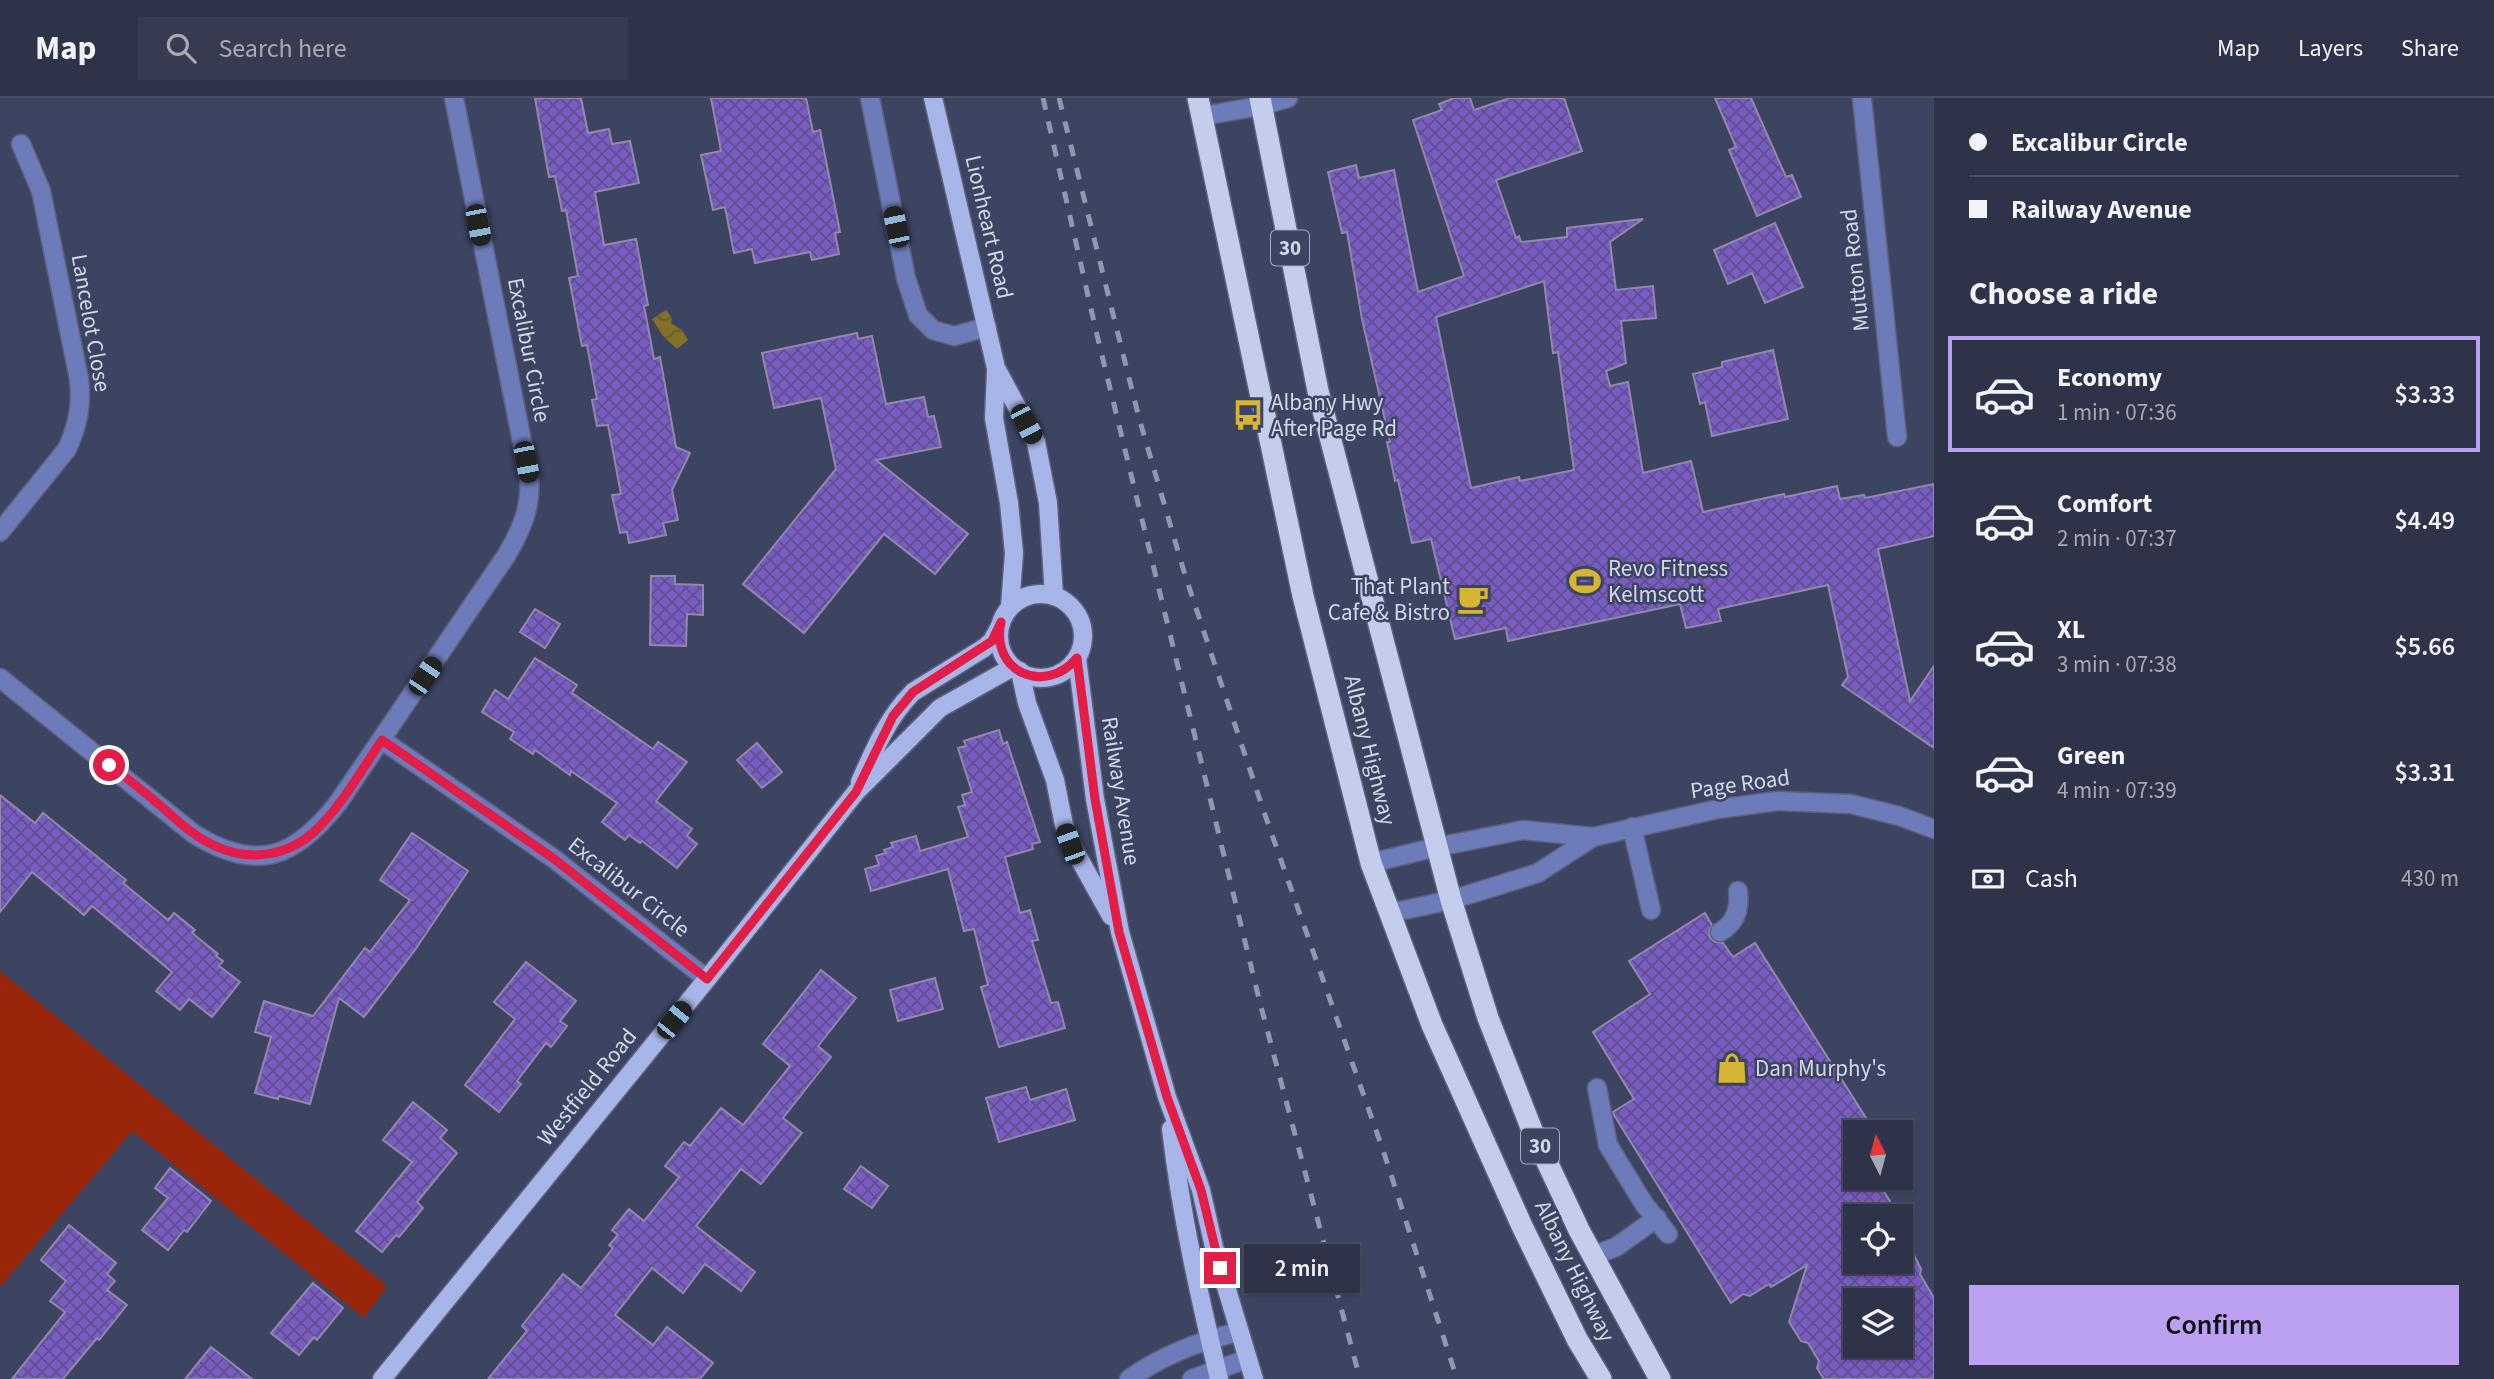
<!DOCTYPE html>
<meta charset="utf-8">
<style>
:root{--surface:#2e334a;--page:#363b51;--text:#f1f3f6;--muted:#a7aab5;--line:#494e62;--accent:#bca0f2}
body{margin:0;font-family:"Source Sans 3",sans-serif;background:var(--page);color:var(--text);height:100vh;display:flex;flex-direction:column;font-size:26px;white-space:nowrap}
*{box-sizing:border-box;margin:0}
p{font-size:23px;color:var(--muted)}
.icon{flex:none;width:38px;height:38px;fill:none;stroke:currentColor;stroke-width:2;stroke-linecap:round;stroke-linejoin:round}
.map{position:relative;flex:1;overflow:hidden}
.sheet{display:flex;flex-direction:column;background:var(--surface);width:560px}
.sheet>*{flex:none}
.top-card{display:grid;align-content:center;height:154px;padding:0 35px;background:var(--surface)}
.needle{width:46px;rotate:354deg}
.controls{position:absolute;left:1843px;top:1022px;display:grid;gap:14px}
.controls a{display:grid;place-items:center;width:70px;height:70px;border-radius:0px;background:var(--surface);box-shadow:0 2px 5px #0004,0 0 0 2px var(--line);font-size:35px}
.end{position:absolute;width:32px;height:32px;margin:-16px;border:9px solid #e11d48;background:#fff;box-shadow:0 0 0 4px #fff}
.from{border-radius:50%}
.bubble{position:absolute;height:49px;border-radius:0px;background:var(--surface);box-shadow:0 2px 5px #0004,0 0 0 2px var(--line);font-size:23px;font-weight:600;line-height:49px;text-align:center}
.car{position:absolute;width:21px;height:42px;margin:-21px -10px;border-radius:9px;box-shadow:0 0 5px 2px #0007;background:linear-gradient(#222 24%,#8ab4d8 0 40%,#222 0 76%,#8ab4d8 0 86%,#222 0)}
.top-card b{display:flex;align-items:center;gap:24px;height:66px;font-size:26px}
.top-card b+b{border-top:2px solid var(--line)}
.top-card i{width:18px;height:18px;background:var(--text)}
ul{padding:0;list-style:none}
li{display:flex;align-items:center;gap:21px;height:116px;margin:0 14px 10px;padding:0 21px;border:4px solid transparent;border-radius:0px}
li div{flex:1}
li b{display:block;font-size:26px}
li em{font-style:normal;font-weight:600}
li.active{border-color:var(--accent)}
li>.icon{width:63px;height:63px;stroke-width:1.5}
h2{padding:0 35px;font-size:32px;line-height:84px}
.pay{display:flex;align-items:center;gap:18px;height:77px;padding:0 35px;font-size:26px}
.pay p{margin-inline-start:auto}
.primary-button{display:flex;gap:14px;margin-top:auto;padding:14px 35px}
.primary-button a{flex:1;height:80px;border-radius:0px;background:var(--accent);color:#111;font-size:28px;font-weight:600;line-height:80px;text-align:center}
header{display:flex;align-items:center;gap:42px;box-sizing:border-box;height:98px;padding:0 35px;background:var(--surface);border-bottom:2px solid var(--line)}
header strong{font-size:33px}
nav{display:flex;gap:38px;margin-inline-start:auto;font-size:24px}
.search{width:490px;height:63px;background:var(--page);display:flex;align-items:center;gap:18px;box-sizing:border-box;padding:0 24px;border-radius:0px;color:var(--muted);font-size:26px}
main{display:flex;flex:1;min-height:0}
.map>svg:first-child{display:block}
</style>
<header>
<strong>Map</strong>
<div class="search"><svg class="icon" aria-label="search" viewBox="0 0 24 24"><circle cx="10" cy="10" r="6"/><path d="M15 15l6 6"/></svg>Search here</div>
<nav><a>Map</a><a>Layers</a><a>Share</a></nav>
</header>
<main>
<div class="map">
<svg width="1934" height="1281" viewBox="0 0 1934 1281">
<defs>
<pattern id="water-waves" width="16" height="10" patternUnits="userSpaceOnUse" patternTransform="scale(1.75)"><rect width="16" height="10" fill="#847026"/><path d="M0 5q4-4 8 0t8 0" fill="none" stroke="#685d33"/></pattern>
<pattern id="building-cross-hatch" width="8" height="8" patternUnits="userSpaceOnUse" patternTransform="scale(1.75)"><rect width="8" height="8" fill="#795bc4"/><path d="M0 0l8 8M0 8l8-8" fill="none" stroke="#5f4f8b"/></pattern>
</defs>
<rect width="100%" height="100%" fill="#3d4462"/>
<path fill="#99250a" d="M0 873 387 1188 364 1220 132 1033 0 1189Z"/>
<path fill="url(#water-waves)" d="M666 212 672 220 671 225 682 232 688 242 677 251 663 238 652 221Z"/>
<g fill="url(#building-cross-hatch)" stroke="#9089ac" stroke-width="2" fill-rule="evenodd">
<path d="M535 0H581L588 35 609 31 612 46 630 43 639 85 595 94 604 147 636 141 648 207 644 208 654 261 660 259 676 349 690 355 672 392 678 422 663 425 666 437 629 445 627 434 620 435 612 397 621 396 608 327 597 328 592 302 597 301 587 247 582 248 569 180 578 178 566 112 562 113 555 78 549 79Z"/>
<path d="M711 0H806L813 34 820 32 840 134 835 135 839 156 812 162 810 154 755 165 752 151 734 155 725 109 713 112 701 57 721 53Z"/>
<path d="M1454 0H1470L1474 12 1510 0H1564L1582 53 1496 82 1516 140 1519 138 1521 144 1567 139V130L1643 121 1610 144 1616 192 1653 188 1656 220 1621 223 1626 265 1606 273 1610 288 1628 284 1643 375 1691 363 1703 414 1784 396 1785 399 1837 388 1840 401 1864 397 1865 400 1934 386V438L1878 451 1910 603 1934 568V650L1842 587 1848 579 1828 487 1718 511 1721 523 1686 530 1680 506 1508 543 1506 530 1455 541 1431 441 1412 445 1398 382 1395 383 1387 344H1390L1362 221 1347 134 1342 135 1328 74 1356 67 1359 80 1394 72 1418 194 1464 178 1413 22 1442 12 1439 6ZM1544 183 1553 255 1558 254 1574 372 1520 383 1519 379 1471 390 1436 219Z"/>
<path d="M1715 0H1751L1786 79 1792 77 1801 99 1757 118 1729 52 1736 49Z"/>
<path d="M1775 125 1803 189 1765 205 1752 175 1728 186 1714 152Z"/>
<path d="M857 235 858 241 872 238 886 306 924 299 928 319 934 318 941 349 876 362 968 436 935 476 884 436 804 535 743 486 836 371 821 300 774 310 762 255Z"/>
<path d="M1773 252 1788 321 1712 338 1705 304 1700 306 1693 276 1722 269V264Z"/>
<path d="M651 478H675V486L703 487V517L687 516 686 548 650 547Z"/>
<path d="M535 511 560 526 545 550 520 534Z"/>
<path d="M535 560 577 587 572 595 653 651 658 644 687 664 656 703 692 731 687 738 697 746 677 770 642 743 640 745 629 737 625 742 602 724 617 705 571 673 570 677 535 652 533 656 510 641 514 634 482 614 495 592 508 601Z"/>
<path d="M999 632 1003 646 1007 644 1040 744 1032 746 1033 751 1005 759 1020 815 1030 812 1038 842 1032 843 1051 905 1058 904 1065 930 999 949 981 889 988 887 974 831 964 833 948 771 871 793 865 771 879 767 876 758 886 755 884 752 893 749 891 745 916 738 920 753 968 739 958 709 965 707 962 697 972 694 958 650 966 648 964 643Z"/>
<path d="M757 645 782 674 762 690 737 662Z"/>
<path d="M0 697 35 725 43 715 126 782 123 785 168 822 174 815 195 832 192 835 218 856 216 858 223 863 219 868 240 884 212 919 189 901 180 912 156 893 172 874 92 808 84 817 32 774 0 814Z"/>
<path d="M412 735 468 773 415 852 364 919 339 900 310 1006 279 998 278 1001 255 995 271 939 255 934 264 903 313 918 365 850 370 854 410 802 380 782Z"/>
<path d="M1705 815 1712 827 1709 834 1710 840 1716 844 1723 845 1733 859 1755 845 1875 1034H1846L1855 1049V1080H1875L1890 1103 1887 1116 1883 1118H1855V1136L1849 1140 1855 1141V1164H1900V1149L1911 1151 1921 1171 1920 1176 1934 1200V1281H1824L1817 1270 1819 1263 1808 1245 1801 1243 1789 1224 1807 1167 1771 1189 1769 1186 1750 1198 1743 1196 1731 1205 1614 1017 1613 1014 1634 1001 1593 934 1650 896 1629 863ZM1855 1202H1900V1248H1855Z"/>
<path d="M526 864 576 903 560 923 567 928 551 949 546 945 517 983 521 986 499 1014 465 987 515 921 494 904Z"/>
<path d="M821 872 856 900 818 948 831 959 783 1020 802 1035 761 1086 741 1071 696 1128 755 1174 741 1193 705 1166 683 1195 652 1170 615 1217 653 1247 667 1229 713 1265 700 1281H488L527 1233 522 1228 563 1176 581 1190 613 1150 609 1147 618 1137 612 1132 629 1111 644 1123 679 1079 665 1068 684 1044 690 1048 721 1010 743 1027 790 968 763 946Z"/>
<path d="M935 880 943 911 898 923 890 892Z"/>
<path d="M1026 989 1030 1002 1066 991 1075 1022 999 1044 986 1000Z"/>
<path d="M413 1004 447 1032 440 1040 457 1055 417 1104 423 1110 399 1139 396 1137 382 1154 356 1133 412 1064 383 1042Z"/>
<path d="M861 1068 888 1088 872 1110 844 1091Z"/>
<path d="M170 1070 211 1103 187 1134 184 1132 168 1152 142 1132 168 1100 155 1090Z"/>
<path d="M69 1127 116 1165 107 1176 115 1183 107 1192 127 1207 99 1242 97 1240 63 1281H12L65 1214 50 1203 66 1183 41 1162Z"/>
<path d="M313 1185 343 1210 317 1242 314 1239 299 1257 271 1235Z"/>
<path d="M211 1249 252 1281H185Z"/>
</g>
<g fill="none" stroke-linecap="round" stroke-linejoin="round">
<defs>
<g id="minor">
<path d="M870 0 906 180 918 217 933 232 954 238 987 229"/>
<path d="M1862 0 1897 339"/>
<path d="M1202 18 1261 8 1288 0"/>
<path d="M0 434 67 351C78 327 82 307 79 281L41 93 21 46"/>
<path d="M0 580 194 736C257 775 295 760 338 705L506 458C521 433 532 408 529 379L454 0"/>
<path d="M382 642 553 760 707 881"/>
<path d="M1632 729 1651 812"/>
<path d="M1371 765 1437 749 1523 732 1593 739 1718 711 1777 703 1851 706 1899 718 1934 731"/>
<path d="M1390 815 1451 802 1538 775 1593 739"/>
<path d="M1720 834C1736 825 1740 810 1738 793"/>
<path d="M1597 990 1608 1047 1644 1106 1668 1136"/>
<path d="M1593 1158 1616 1149 1657 1120"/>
<path d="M1129 1281C1163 1257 1198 1243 1239 1234"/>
<path d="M1192 1281 1247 1261"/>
</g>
<g id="major">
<path d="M933 0 996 270 1036 344 1048 405 1054 498"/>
<path d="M996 273 994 320 1009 405 1014 455 1010 509"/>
<circle cx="1041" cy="538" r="42"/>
<path d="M1077 560 1095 701 1120 834 1167 999 1201 1092 1214 1149 1254 1281"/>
<path d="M1020 573 1027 605 1055 682 1064 727 1071 746 1111 818"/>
<path d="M860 684C874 652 888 619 913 594L984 550 992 543 1000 528"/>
<path d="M1171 1031C1181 1117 1199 1196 1219 1281"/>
<path d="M382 1281 707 881 856 694 940 610 1013 569"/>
</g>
<g id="highway">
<path d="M1198 0 1303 498 1371 765 1432 927 1522 1128 1577 1241 1601 1281"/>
<path d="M1260 0 1318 293 1451 802 1488 920 1532 1032 1579 1132 1660 1281"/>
</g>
</defs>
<use href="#minor" stroke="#5b617d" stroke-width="21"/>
<use href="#major" stroke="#5b617d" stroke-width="21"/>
<use href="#highway" stroke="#5b617d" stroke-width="24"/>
<use href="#minor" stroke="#6d7bbb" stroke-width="18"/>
<use href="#major" stroke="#a8b5e8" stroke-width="18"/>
<use href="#highway" stroke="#c4cdeb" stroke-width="21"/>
<g stroke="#9197ae" stroke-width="5" stroke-dasharray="12 12" stroke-linecap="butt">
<path d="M1043 0 1097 237 1259 901 1360 1281"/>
<path d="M1059 0 1139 320 1185 477 1264 714 1384 1055 1457 1281"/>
</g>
</g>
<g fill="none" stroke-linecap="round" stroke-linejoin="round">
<path stroke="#e11d48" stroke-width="9" d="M109 667C125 679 141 691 156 704 173 718 190 736 211 746 248 765 290 759 319 729 344 704 362 671 382 642L553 760 707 881 856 694 893 618 913 594 992 543 1001 524C990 574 1045 598 1077 560L1095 701 1119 834 1167 999 1201 1092 1220 1170"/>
</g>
<defs>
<symbol id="bus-bare" viewBox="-9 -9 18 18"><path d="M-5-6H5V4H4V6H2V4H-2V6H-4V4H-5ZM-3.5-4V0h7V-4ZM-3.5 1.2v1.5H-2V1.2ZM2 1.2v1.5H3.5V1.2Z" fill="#d6b534" stroke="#3d4462" stroke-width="2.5" paint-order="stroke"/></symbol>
<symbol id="stadium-bare" viewBox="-9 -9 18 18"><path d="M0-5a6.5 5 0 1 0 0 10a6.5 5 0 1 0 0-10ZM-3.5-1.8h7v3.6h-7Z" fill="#d6b534" stroke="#3d4462" stroke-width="2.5" paint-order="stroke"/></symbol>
<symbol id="cafe-bare" viewBox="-9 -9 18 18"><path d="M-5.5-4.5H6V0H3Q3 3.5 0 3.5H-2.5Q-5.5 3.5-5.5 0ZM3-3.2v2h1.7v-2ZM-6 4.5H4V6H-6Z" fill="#d6b534" stroke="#3d4462" stroke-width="2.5" paint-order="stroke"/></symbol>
<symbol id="shop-bare" viewBox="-9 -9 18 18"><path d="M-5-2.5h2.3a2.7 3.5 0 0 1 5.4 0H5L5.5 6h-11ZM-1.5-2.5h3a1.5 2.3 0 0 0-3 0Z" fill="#d6b534" stroke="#3d4462" stroke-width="2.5" paint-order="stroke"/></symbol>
</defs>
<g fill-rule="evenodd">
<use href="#bus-bare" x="1226" y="295" width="44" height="44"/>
<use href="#stadium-bare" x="1563" y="461" width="44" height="44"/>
<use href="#cafe-bare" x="1451" y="479" width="44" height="44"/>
<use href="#shop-bare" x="1710" y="948" width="44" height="44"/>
</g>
<g text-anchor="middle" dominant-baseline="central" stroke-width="5" stroke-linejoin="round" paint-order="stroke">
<g fill="#3d4462" stroke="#a5aac0" stroke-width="2">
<rect x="1271" y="132.5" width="38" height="35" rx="5"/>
<rect x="1521" y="1030.5" width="38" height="35" rx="5"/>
</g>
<g font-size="21" font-weight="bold" fill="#d1d6e8">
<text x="1290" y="150">30</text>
<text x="1540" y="1048">30</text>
</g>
<g font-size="23" fill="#d1d6e8" stroke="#3d4462">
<text transform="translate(989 129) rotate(77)">Lionheart Road</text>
<text transform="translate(1855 172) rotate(-96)">Mutton Road</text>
<text transform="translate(91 225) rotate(80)">Lancelot Close</text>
<text transform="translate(529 252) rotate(79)">Excalibur Circle</text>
<text transform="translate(1370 652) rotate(76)">Albany Highway</text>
<text transform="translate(1740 686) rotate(-8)">Page Road</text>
<text transform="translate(1121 693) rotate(81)">Railway Avenue</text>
<text transform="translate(629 789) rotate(38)">Excalibur Circle</text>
<text transform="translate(587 989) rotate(-51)">Westfield Road</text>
<text transform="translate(1575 1173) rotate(64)">Albany Highway</text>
</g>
<g font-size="23" fill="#d1d6e8" stroke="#3d4462" text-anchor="start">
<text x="1271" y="304">Albany Hwy<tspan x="1271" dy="26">After Page Rd</tspan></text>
<text x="1608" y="470">Revo Fitness<tspan x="1608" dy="26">Kelmscott</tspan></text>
<text x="1450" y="488" text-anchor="end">That Plant<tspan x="1450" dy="26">Cafe &amp; Bistro</tspan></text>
<text x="1755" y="970">Dan Murphy's</text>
</g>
</g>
</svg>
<div class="controls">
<a><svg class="needle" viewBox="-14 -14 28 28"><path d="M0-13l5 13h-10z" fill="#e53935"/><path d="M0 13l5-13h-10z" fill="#a7aab5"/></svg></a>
<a><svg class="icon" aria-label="locate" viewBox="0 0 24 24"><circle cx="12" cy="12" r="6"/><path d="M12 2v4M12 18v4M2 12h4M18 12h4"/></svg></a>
<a><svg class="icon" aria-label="layers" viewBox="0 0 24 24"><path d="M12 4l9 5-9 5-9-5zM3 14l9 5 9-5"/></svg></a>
</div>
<i class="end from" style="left:109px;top:667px"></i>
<i class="end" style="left:1220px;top:1170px"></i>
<div class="bubble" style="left:1244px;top:1146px;width:116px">2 min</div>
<i class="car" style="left:478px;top:127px;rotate:169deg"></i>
<i class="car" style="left:896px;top:129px;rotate:348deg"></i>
<i class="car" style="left:1026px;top:326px;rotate:152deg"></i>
<i class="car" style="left:526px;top:364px;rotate:169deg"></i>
<i class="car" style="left:425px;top:578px;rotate:34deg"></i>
<i class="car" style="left:1070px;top:746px;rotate:340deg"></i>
<i class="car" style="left:674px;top:922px;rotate:39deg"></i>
</div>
<section class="sheet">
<div class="top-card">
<b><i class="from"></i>Excalibur Circle</b>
<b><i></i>Railway Avenue</b>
</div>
<h2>Choose a ride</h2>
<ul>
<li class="active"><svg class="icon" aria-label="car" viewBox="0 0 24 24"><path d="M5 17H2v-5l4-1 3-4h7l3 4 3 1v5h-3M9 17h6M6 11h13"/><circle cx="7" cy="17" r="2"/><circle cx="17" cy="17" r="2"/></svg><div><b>Economy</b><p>1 min · 07:36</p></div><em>$3.33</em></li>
<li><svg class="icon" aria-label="car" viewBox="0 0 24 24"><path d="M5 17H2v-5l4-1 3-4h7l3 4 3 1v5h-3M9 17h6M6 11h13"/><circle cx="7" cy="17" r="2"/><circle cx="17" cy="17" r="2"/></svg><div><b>Comfort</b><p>2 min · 07:37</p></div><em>$4.49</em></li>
<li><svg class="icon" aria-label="car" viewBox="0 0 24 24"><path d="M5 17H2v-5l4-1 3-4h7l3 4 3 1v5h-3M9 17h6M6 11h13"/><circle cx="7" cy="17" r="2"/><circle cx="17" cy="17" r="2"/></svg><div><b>XL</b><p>3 min · 07:38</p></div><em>$5.66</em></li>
<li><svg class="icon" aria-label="car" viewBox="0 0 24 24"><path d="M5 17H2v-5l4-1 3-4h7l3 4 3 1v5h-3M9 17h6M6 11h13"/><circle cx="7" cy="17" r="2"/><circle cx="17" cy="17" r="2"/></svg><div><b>Green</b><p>4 min · 07:39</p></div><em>$3.31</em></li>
</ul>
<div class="pay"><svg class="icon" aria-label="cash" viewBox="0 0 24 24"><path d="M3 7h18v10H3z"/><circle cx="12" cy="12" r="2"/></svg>Cash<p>430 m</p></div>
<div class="primary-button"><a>Confirm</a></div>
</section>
</main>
